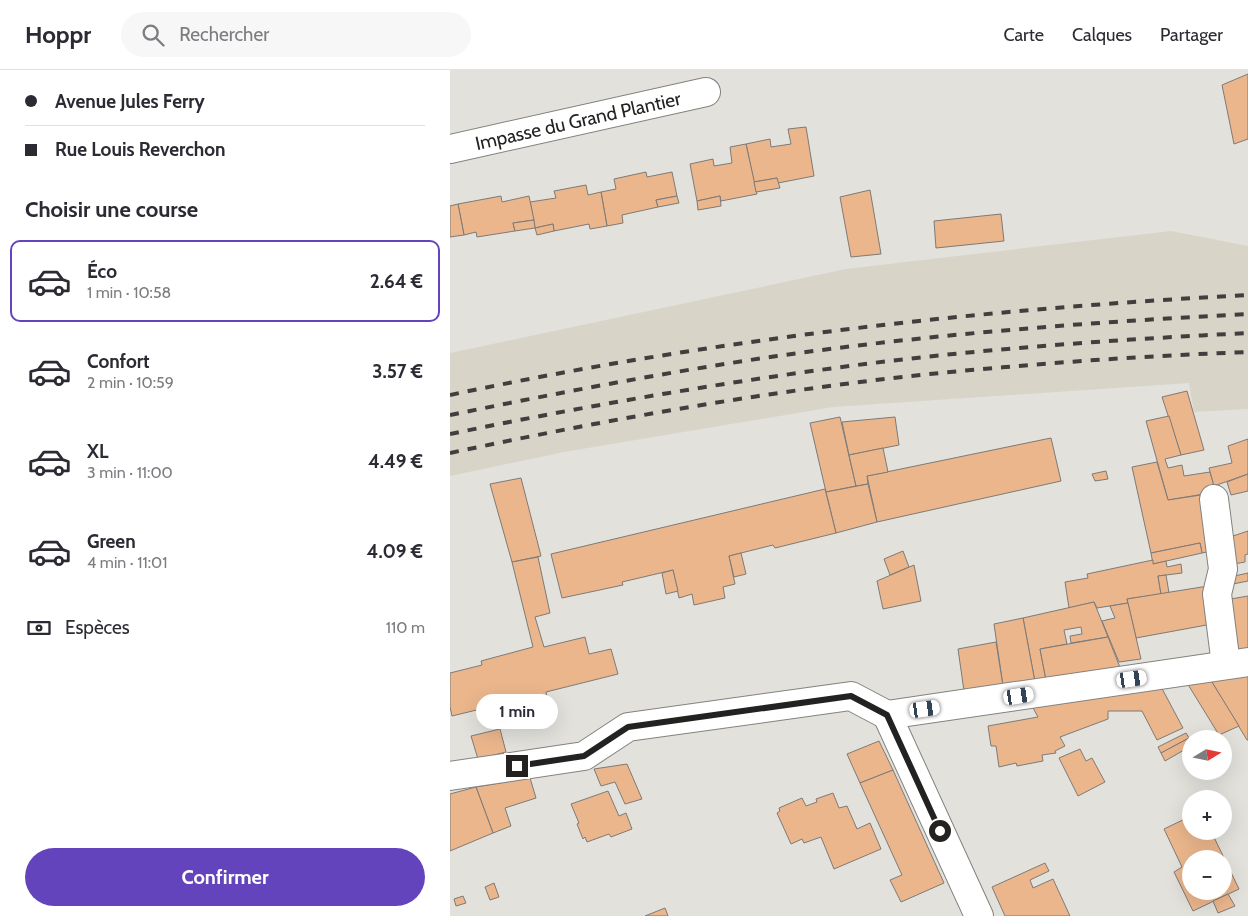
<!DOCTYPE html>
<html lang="fr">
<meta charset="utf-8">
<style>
:root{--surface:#fff;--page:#f7f7f7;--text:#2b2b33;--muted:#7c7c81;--line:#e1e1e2;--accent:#6344bc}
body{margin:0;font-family:Cabin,sans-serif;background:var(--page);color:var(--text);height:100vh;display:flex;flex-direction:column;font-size:19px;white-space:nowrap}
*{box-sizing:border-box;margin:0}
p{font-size:16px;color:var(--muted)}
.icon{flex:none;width:28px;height:28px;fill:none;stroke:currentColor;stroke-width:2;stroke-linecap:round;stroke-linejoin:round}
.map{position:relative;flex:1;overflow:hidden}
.side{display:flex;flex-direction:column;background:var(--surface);width:450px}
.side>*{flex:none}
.guide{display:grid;align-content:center;height:110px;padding:0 25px;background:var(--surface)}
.needle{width:32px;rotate:80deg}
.tools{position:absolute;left:732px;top:660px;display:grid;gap:10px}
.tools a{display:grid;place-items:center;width:50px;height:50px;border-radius:50%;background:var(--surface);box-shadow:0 5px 20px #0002;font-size:25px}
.end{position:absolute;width:22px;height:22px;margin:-11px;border:6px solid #232220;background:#fff;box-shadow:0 0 0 2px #fff}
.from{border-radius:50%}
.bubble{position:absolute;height:35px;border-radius:18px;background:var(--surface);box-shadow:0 5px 20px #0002;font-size:16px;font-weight:700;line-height:35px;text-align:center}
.car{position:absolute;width:15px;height:30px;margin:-15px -8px;border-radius:6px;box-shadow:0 0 4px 1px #0007;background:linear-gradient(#fff 24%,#345 0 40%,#fff 0 76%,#345 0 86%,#fff 0)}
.guide b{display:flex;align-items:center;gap:18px;height:48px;font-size:19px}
.guide b+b{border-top:1px solid var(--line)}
.guide i{width:12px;height:12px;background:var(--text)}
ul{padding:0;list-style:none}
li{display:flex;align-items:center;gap:15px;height:82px;margin:0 10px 8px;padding:0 15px;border:2px solid transparent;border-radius:10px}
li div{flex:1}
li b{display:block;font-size:19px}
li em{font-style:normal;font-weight:700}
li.selected{border-color:var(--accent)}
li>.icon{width:45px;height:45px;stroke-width:1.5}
h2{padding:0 25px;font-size:22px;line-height:60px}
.pay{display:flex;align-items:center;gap:12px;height:55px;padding:0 25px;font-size:19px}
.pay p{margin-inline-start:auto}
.cta{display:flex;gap:10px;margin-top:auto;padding:10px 25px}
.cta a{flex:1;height:58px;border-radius:30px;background:var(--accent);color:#fff;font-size:20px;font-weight:700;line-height:58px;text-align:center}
header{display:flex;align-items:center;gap:30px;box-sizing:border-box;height:70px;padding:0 25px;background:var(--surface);border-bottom:1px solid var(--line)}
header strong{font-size:24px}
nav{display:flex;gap:28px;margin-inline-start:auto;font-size:18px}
.search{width:350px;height:45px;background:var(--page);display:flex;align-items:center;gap:12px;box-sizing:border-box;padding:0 18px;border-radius:28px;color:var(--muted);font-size:19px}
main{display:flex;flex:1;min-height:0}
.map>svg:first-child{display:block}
</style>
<header>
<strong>Hoppr</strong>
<div class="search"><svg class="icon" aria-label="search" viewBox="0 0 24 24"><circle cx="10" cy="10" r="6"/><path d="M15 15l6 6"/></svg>Rechercher</div>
<nav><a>Carte</a><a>Calques</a><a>Partager</a></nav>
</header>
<main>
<section class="side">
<div class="guide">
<b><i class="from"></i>Avenue Jules Ferry</b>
<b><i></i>Rue Louis Reverchon</b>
</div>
<h2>Choisir une course</h2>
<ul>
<li class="selected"><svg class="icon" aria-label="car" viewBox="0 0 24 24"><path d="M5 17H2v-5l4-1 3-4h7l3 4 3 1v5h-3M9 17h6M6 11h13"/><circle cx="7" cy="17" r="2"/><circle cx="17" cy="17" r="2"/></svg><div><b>Éco</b><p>1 min · 10:58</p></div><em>2.64 €</em></li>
<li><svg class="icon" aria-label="car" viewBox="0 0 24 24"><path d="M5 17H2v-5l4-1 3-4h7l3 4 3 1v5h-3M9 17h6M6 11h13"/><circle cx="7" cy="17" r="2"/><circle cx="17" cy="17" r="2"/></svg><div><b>Confort</b><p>2 min · 10:59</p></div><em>3.57 €</em></li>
<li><svg class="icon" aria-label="car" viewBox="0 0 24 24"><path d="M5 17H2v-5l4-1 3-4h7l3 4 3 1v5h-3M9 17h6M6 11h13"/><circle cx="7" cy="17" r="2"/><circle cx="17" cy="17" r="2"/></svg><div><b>XL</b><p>3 min · 11:00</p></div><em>4.49 €</em></li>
<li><svg class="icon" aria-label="car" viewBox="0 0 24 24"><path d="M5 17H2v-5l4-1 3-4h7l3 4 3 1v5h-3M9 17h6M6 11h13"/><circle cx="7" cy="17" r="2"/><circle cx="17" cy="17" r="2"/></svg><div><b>Green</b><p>4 min · 11:01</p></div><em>4.09 €</em></li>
</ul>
<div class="pay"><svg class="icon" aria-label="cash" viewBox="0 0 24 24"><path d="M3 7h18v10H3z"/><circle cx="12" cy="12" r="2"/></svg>Espèces<p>110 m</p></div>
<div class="cta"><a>Confirmer</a></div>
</section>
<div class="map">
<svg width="798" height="846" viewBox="0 0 798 846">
<rect width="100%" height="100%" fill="#e2e1dc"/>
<path fill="#d8d4c8" d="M721 161 798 176V339L744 342 739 313 383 337 114 382 0 406V283L396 199Z"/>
<g fill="#ebb68c" stroke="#7e7a77" fill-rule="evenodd">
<path d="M798 4V69L784 74 772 15Z"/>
<path d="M356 57 364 106 328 113 327 108 304 112 296 74 320 69 321 77 341 74 338 59Z"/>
<path d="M296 74 307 124 271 131 270 126 247 131 240 94 263 89 264 96 282 93 280 77Z"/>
<path d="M196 102 197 107 222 102 227 126 206 130 208 137 172 145 173 153 157 156 151 122 166 119 164 109Z"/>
<path d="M327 108 330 118 306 122 304 112Z"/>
<path d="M136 115 138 125 151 122 157 156 140 159 139 154 104 161 103 154 85 158 80 132 106 128 104 121Z"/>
<path d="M420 120 431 184 401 187 390 127Z"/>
<path d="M51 126 52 132 79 126 84 150 63 153 65 161 27 167 26 162 14 165 8 134Z"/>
<path d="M227 126 229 133 208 137 206 130Z"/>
<path d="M270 126 271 136 248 140 247 131Z"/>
<path d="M8 134 14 165 0 167V136Z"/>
<path d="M551 144 554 171 486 178 484 151Z"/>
<path d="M84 150 85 158 65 161 63 153Z"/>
<path d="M103 154 104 161 87 165 85 158Z"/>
<path d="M737 321 754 380 731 385 712 327Z"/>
<path d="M719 346 731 385 715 389 718 398 732 395 734 406 760 402 766 422 718 430 696 351Z"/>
<path d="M390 347 406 416 376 422 360 353Z"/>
<path d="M445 347 449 375 399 385 392 352Z"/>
<path d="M601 368 611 411 427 452 417 406Z"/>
<path d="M798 369V404L764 416 759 398 782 393 778 376Z"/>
<path d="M433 378 438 402 417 406 418 414 406 416 399 385Z"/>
<path d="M707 392 718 430 751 425 763 454 766 480 752 483 750 473 701 483 682 397Z"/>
<path d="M656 401 658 409 645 411 642 404Z"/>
<path d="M798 404V421L781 425 777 412Z"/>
<path d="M71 408 91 486 62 492 40 414Z"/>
<path d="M418 414 427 452 386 463 376 422Z"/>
<path d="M375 419 386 463 325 478 323 475 279 486 285 514 273 517 275 528 244 535 242 524 229 528 223 500 172 512 173 515 112 528 101 484Z"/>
<path d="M798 461V484L795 485V492L778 495 774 469Z"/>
<path d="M750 473 752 483 703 494 701 483Z"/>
<path d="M453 481 459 497 440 505 434 489Z"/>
<path d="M291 483 296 504 284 507 279 486Z"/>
<path d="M88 487 100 543 85 547 94 577 135 567 139 584 161 579 168 604 96 622 97 627 44 641 43 636 2 646 0 637V603L32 595 31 591 83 577 62 492Z"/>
<path d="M703 490V494L716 491 717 497 731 494 732 503 708 506 711 524 677 529 678 533 647 538 644 532 619 538 615 512 638 508 637 504Z"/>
<path d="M464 495 471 531 433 539 427 511Z"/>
<path d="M223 500 228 521 216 524 212 503Z"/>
<path d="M798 503V511L778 515 780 507Z"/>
<path d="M716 505 719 523 711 524 708 506Z"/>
<path d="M758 516 762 554 686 568 677 529Z"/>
<path d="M798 526V579L783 581 775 530Z"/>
<path d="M644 532 658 567 621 573 620 566 632 564 631 557 614 560 617 574 590 579 596 610 585 612 573 548Z"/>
<path d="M678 533 691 589 669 592 652 551 665 548 660 536Z"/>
<path d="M573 548 585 612 553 616 544 554Z"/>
<path d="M658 567 671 600 596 610 590 579Z"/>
<path d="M546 572 553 616 514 621 508 579Z"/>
<path d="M798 598V670H797L757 604Z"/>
<path d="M757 604 789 656 769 665 734 608Z"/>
<path d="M708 611 733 658 707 670 692 641H658V649L610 667 615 676 605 681 606 683 592 685 593 691 567 696 566 693 549 697 546 676H541L538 656 588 647 582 636Z"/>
<path d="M50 659 56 682 28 689 21 666Z"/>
<path d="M736 663 739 668 711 683 708 677Z"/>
<path d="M739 668 741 676 715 691 711 683Z"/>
<path d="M429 671 443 700 410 713 397 684Z"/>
<path d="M630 679 636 691 642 688 655 712 628 726 609 688Z"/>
<path d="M177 694 192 729 175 734 165 712 151 716 144 699Z"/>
<path d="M443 700 494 813 451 832 440 810 452 805 410 713Z"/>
<path d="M80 708 86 728 55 738 61 756 43 763 26 717Z"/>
<path d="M26 717 43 763 0 781V724Z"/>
<path d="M158 721 169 746 176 743 182 759 161 767 159 764 137 772 135 767 133 769 127 754 129 753 121 734Z"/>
<path d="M383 723 389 738 397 736 407 759 420 753 431 779 384 799 371 767 354 773 352 769 341 774 327 743 330 741 329 738 352 728 356 736 367 732 366 729Z"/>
<path d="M741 746V761H761L789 819 743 841 724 802 732 797 714 759ZM741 789H774V821H741Z"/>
<path d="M595 793 599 801 580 810 583 818 603 809 620 846H555L542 817Z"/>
<path d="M44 813 49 827 40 830 35 817Z"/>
<path d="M778 824 785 836 768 843 763 831Z"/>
<path d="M13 826 16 833 6 836 4 829Z"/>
<path d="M215 838 218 846H195Z"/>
</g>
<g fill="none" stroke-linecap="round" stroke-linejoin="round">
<defs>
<g id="street">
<path id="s1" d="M0 79 256 22"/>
<path d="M764 429 773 499 767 524 776 595"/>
<path d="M437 645 798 592"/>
<path d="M437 645 529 846"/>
<path d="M0 706 134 686 178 657 401 626 437 645"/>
</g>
</defs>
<use href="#street" stroke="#84827e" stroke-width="30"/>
<use href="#street" stroke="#fff" stroke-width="28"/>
<g stroke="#403f3d" stroke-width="4" stroke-dasharray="9 9" stroke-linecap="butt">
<path d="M0 325C264 269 529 239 798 225"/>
<path d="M0 345C108 323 217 302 327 286 483 264 641 252 798 244"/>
<path d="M0 364C145 334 292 309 439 291 558 277 678 269 798 263"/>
<path d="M0 383C183 344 369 312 556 297 636 290 717 285 798 282"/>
</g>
</g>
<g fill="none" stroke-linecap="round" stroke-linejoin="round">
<path stroke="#232220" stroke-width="6" d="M67 696 134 686 178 657 401 626 437 645 490 761"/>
</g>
<g text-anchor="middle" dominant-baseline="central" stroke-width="4.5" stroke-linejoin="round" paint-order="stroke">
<g font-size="19" fill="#232220" stroke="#fff">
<text stroke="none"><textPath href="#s1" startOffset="131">Impasse du Grand Plantier</textPath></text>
</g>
</g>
</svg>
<div class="tools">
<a><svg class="needle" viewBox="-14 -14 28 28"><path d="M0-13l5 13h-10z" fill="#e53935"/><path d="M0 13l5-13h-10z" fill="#7c7c81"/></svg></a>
<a>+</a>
<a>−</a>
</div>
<i class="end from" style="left:490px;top:761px"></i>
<i class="end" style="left:67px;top:696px"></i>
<div class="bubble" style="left:26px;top:624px;width:82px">1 min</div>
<i class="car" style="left:682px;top:609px;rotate:82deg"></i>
<i class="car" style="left:569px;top:626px;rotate:81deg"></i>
<i class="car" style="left:475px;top:639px;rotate:82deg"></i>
</div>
</main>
